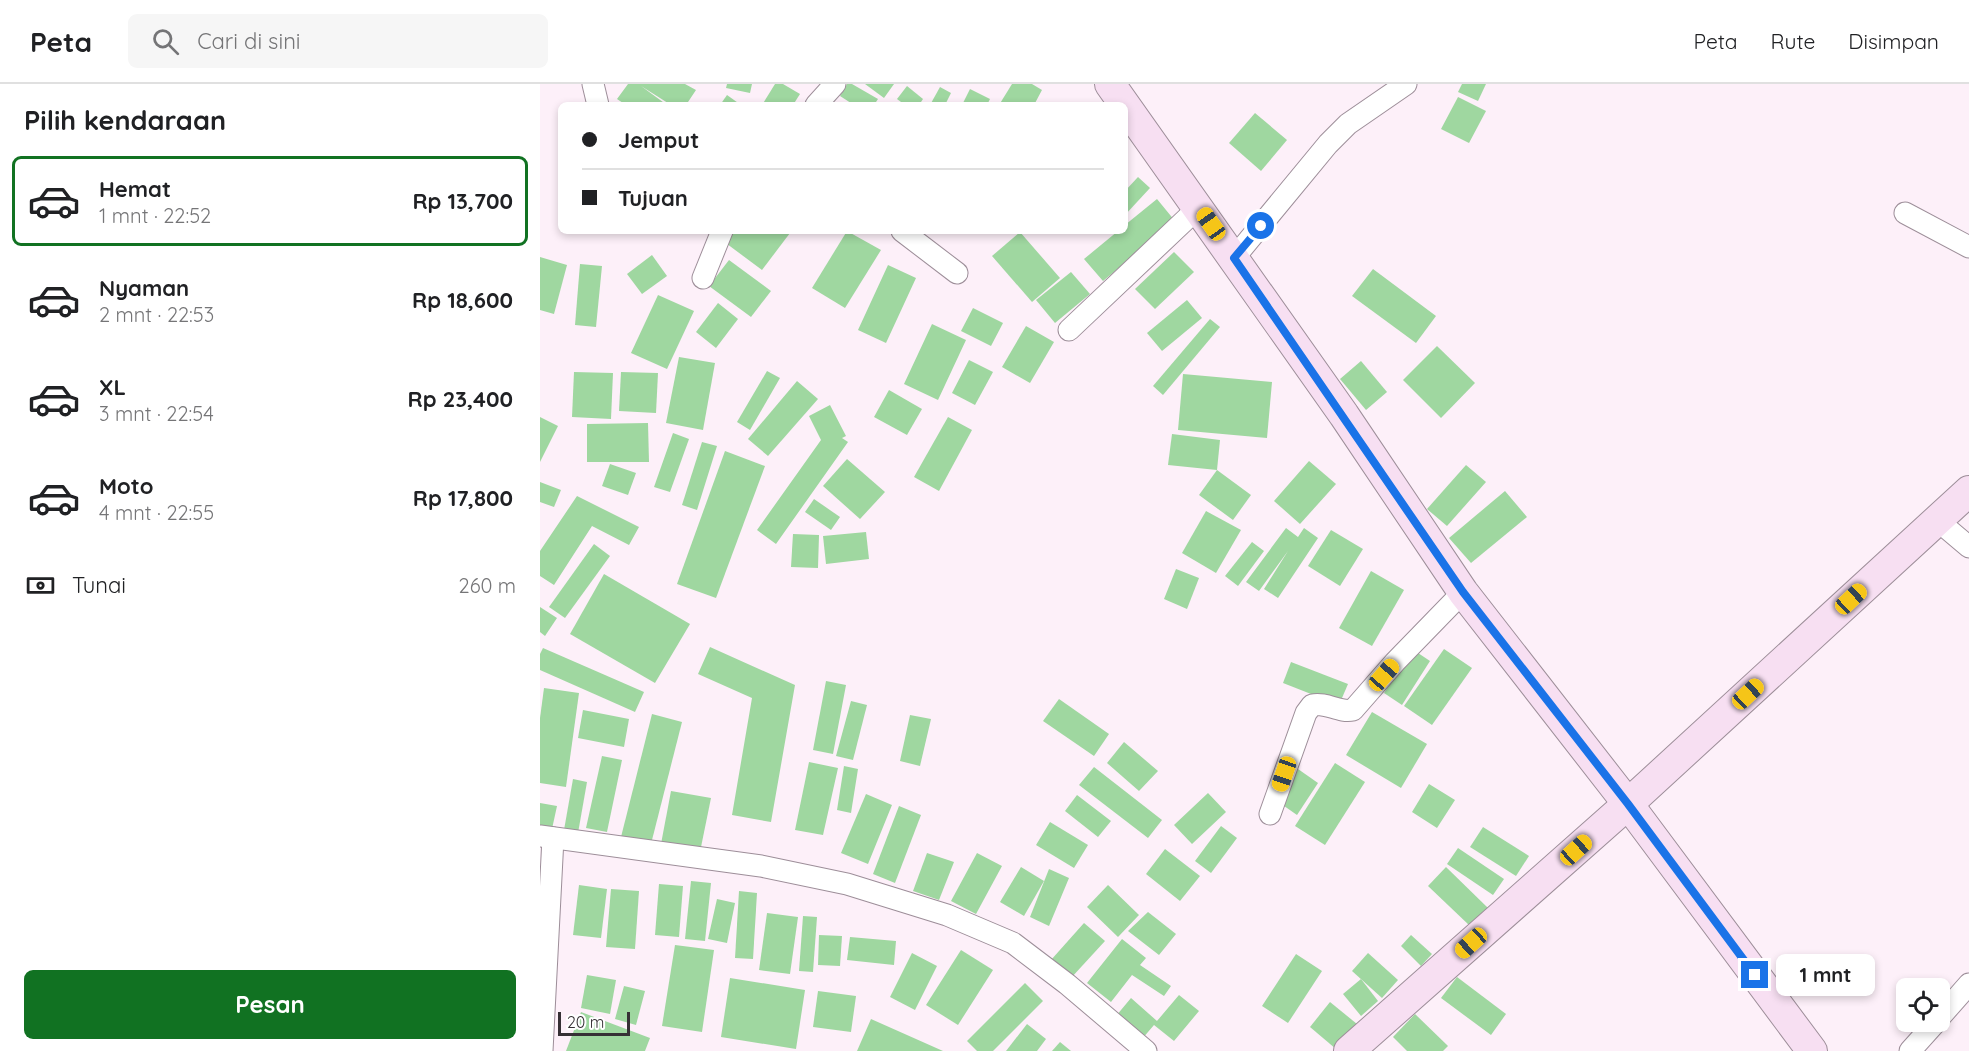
<!DOCTYPE html>
<html lang="id">
<meta charset="utf-8">
<style>
:root{--surface:#fff;--page:#f6f6f6;--text:#202124;--muted:#757577;--line:#e0e0e0;--accent:#117222}
body{margin:0;font-family:Quicksand,sans-serif;background:var(--page);color:var(--text);height:100vh;display:flex;flex-direction:column;font-size:22px;white-space:nowrap}
*{box-sizing:border-box;margin:0}
p{font-size:20px;color:var(--muted)}
.icon{flex:none;width:33px;height:33px;fill:none;stroke:currentColor;stroke-width:2;stroke-linecap:round;stroke-linejoin:round}
.map{position:relative;flex:1;overflow:hidden}
.drawer{display:flex;flex-direction:column;background:var(--surface);width:540px}
.drawer>*{flex:none}
.hud{position:absolute;left:18px;top:18px;width:570px;height:132px;border-radius:9px;box-shadow:0 3px 9px #0003;display:grid;align-content:center;height:132px;padding:0 24px;background:var(--surface)}
.fabs{position:absolute;left:1356px;top:894px;display:grid;gap:12px}
.fabs a{display:grid;place-items:center;width:54px;height:54px;border-radius:9px;background:var(--surface);box-shadow:0 3px 9px #0003;font-size:30px}
.scale{position:absolute;left:18px;bottom:15px;width:72px;box-sizing:border-box;padding-left:6px;border:3px solid #363035;border-top:0;font-size:16px;line-height:21px;white-space:nowrap;color:#363035;-webkit-text-stroke:4px #fff;paint-order:stroke}
.end{position:absolute;width:27px;height:27px;margin:-14px;border:8px solid #1a73e8;background:#fff;box-shadow:0 0 0 3px #fff}
.from{border-radius:50%}
.bubble{position:absolute;height:42px;border-radius:9px;background:var(--surface);box-shadow:0 3px 9px #0003;font-size:20px;font-weight:700;line-height:42px;text-align:center}
.car{position:absolute;width:18px;height:36px;margin:-18px -9px;border-radius:8px;box-shadow:0 0 4px 2px #0007;background:linear-gradient(#f5c518 24%,#345 0 40%,#f5c518 0 76%,#345 0 86%,#f5c518 0)}
.hud b{display:flex;align-items:center;gap:21px;height:57px;font-size:22px}
.hud b+b{border-top:2px solid var(--line)}
.hud i{width:15px;height:15px;background:var(--text)}
ul{padding:0;list-style:none}
li{display:flex;align-items:center;gap:18px;height:90px;margin:0 12px 9px;padding:0 12px;border:3px solid transparent;border-radius:9px}
li div{flex:1}
li b{display:block;font-size:22px}
li em{font-style:normal;font-weight:700}
li.current{border-color:var(--accent)}
li>.icon{width:54px;height:54px;stroke-width:1.5}
h2{padding:0 24px;font-size:27px;line-height:72px}
.pay{display:flex;align-items:center;gap:15px;height:66px;padding:0 24px;font-size:22px}
.pay p{margin-inline-start:auto}
.action{display:flex;gap:12px;margin-top:auto;padding:12px 24px}
.action a{flex:1;height:69px;border-radius:9px;background:var(--accent);color:#fff;font-size:24px;font-weight:700;line-height:69px;text-align:center}
header{display:flex;align-items:center;gap:36px;box-sizing:border-box;height:84px;padding:0 30px;background:var(--surface);border-bottom:2px solid var(--line)}
header strong{font-size:28px}
nav{display:flex;gap:33px;margin-inline-start:auto;font-size:21px}
.search{width:420px;height:54px;background:var(--page);display:flex;align-items:center;gap:15px;box-sizing:border-box;padding:0 21px;border-radius:9px;color:var(--muted);font-size:22px}
main{display:flex;flex:1;min-height:0}
.map>svg:first-child{display:block}
</style>
<header>
<strong>Peta</strong>
<div class="search"><svg class="icon" aria-label="search" viewBox="0 0 24 24"><circle cx="10" cy="10" r="6"/><path d="M15 15l6 6"/></svg>Cari di sini</div>
<nav><a>Peta</a><a>Rute</a><a>Disimpan</a></nav>
</header>
<main>
<section class="drawer">
<h2>Pilih kendaraan</h2>
<ul>
<li class="current"><svg class="icon" aria-label="car" viewBox="0 0 24 24"><path d="M5 17H2v-5l4-1 3-4h7l3 4 3 1v5h-3M9 17h6M6 11h13"/><circle cx="7" cy="17" r="2"/><circle cx="17" cy="17" r="2"/></svg><div><b>Hemat</b><p>1 mnt · 22:52</p></div><em>Rp 13,700</em></li>
<li><svg class="icon" aria-label="car" viewBox="0 0 24 24"><path d="M5 17H2v-5l4-1 3-4h7l3 4 3 1v5h-3M9 17h6M6 11h13"/><circle cx="7" cy="17" r="2"/><circle cx="17" cy="17" r="2"/></svg><div><b>Nyaman</b><p>2 mnt · 22:53</p></div><em>Rp 18,600</em></li>
<li><svg class="icon" aria-label="car" viewBox="0 0 24 24"><path d="M5 17H2v-5l4-1 3-4h7l3 4 3 1v5h-3M9 17h6M6 11h13"/><circle cx="7" cy="17" r="2"/><circle cx="17" cy="17" r="2"/></svg><div><b>XL</b><p>3 mnt · 22:54</p></div><em>Rp 23,400</em></li>
<li><svg class="icon" aria-label="car" viewBox="0 0 24 24"><path d="M5 17H2v-5l4-1 3-4h7l3 4 3 1v5h-3M9 17h6M6 11h13"/><circle cx="7" cy="17" r="2"/><circle cx="17" cy="17" r="2"/></svg><div><b>Moto</b><p>4 mnt · 22:55</p></div><em>Rp 17,800</em></li>
</ul>
<div class="pay"><svg class="icon" aria-label="cash" viewBox="0 0 24 24"><path d="M3 7h18v10H3z"/><circle cx="12" cy="12" r="2"/></svg>Tunai<p>260 m</p></div>
<div class="action"><a>Pesan</a></div>
</section>
<div class="map">
<svg width="1429" height="967" viewBox="0 0 1429 967">
<rect width="100%" height="100%" fill="#fdf0f9"/>
<g fill="#9fd7a0">
<path d="M88 0H145L156 6 146 21H131L101 2 127 21H86L77 15Z"/>
<path d="M187 0H212L210 9 186 4Z"/>
<path d="M235 0H243L260 10 253 21H222Z"/>
<path d="M307 0H312L338 15 334 21H314L300 12Z"/>
<path d="M325 0H354L344 14Z"/>
<path d="M472 0H492L502 6 494 21H459Z"/>
<path d="M922 0H946L938 17 918 8Z"/>
<path d="M367 2 383 15 379 21H365L357 15Z"/>
<path d="M400 3 411 9 405 21H390Z"/>
<path d="M430 5 450 15 447 21H422Z"/>
<path d="M187 11 201 21H180Z"/>
<path d="M918 13 946 27 929 59 901 45Z"/>
<path d="M715 29 747 56 721 87 689 59Z"/>
<path d="M598 93 610 104 585 131V107Z"/>
<path d="M617 115 635 137 563 197 544 175 578 147H585V141Z"/>
<path d="M185 147H248L250 149 222 186 179 154Z"/>
<path d="M307 147 341 166 305 224 272 204Z"/>
<path d="M480 148 520 194 492 218 452 172Z"/>
<path d="M634 168 654 188 615 225 595 205Z"/>
<path d="M112 171 127 192 102 210 87 190Z"/>
<path d="M0 173 27 181 14 230 0 226Z"/>
<path d="M189 176 231 207 211 233 169 202Z"/>
<path d="M40 180 62 182 56 243 35 241Z"/>
<path d="M348 181 376 194 346 259 318 246Z"/>
<path d="M833 185 896 232 876 259 812 212Z"/>
<path d="M531 188 550 210 515 239 496 216Z"/>
<path d="M118 211 154 227 127 285 91 269Z"/>
<path d="M647 216 662 234 622 267 607 249Z"/>
<path d="M178 219 198 235 176 264 156 248Z"/>
<path d="M433 224 463 239 451 262 421 247Z"/>
<path d="M670 235 680 243 623 311 613 302Z"/>
<path d="M392 240 426 256 398 316 364 300Z"/>
<path d="M486 242 514 258 490 299 462 283Z"/>
<path d="M897 262 935 299 901 334 863 296Z"/>
<path d="M139 273 175 279 163 346 126 339Z"/>
<path d="M429 276 453 288 435 321 412 309Z"/>
<path d="M821 277 847 308 826 326 800 295Z"/>
<path d="M227 287 240 294 210 346 197 338Z"/>
<path d="M34 288 73 289 71 335 32 333Z"/>
<path d="M81 288 118 289 116 329 79 327Z"/>
<path d="M643 290 732 298 727 354 638 346Z"/>
<path d="M257 297 278 315 228 372 208 355Z"/>
<path d="M349 306 382 325 367 351 334 333Z"/>
<path d="M290 321 306 352 302 354 308 358 236 460 217 446 281 356 269 332Z"/>
<path d="M0 333 18 342 0 378Z"/>
<path d="M408 333 432 346 399 407 374 393Z"/>
<path d="M108 339 109 378H47V340Z"/>
<path d="M133 349 149 355 130 408 114 403Z"/>
<path d="M632 350 680 356 677 386 628 381Z"/>
<path d="M162 358 177 362 157 426 142 421Z"/>
<path d="M185 367 225 382 176 514 137 500Z"/>
<path d="M307 375 345 408 320 435 283 402Z"/>
<path d="M769 377 796 400 760 440 734 417Z"/>
<path d="M70 380 96 389 88 411 62 402Z"/>
<path d="M926 381 946 398 907 442 887 425Z"/>
<path d="M677 386 711 411 693 436 659 411Z"/>
<path d="M0 398 21 406 14 423 0 418Z"/>
<path d="M965 407 987 433 931 479 909 454Z"/>
<path d="M37 412 99 443 89 461 52 442 14 501 0 492V467Z"/>
<path d="M274 415 300 433 291 446 265 428Z"/>
<path d="M666 427 701 446 676 489 642 469Z"/>
<path d="M746 444 758 453 764 444 778 454 738 514 724 505 748 467 719 507 706 498Z"/>
<path d="M791 446 823 465 800 502 768 482Z"/>
<path d="M326 448 329 475 286 480 283 452Z"/>
<path d="M253 450 279 451 278 484 251 483Z"/>
<path d="M712 458 724 467 698 502 685 492Z"/>
<path d="M54 460 70 472 25 534 9 523Z"/>
<path d="M636 485 659 494 647 525 624 515Z"/>
<path d="M831 487 864 506 832 562 799 544Z"/>
<path d="M64 490 150 540 115 599 30 550Z"/>
<path d="M0 523 17 534 5 552 0 548Z"/>
<path d="M170 563 255 601 231 738 192 731 212 614 158 590Z"/>
<path d="M3 564 104 608 95 628 0 586V570Z"/>
<path d="M872 565 890 577 862 621 844 609Z"/>
<path d="M904 565 932 584 892 641 864 622Z"/>
<path d="M751 578 808 600 799 621 743 599Z"/>
<path d="M286 597 306 601 293 670 273 666Z"/>
<path d="M4 604 39 609 26 703 0 699V634Z"/>
<path d="M519 615 569 650 554 672 503 637Z"/>
<path d="M311 617 327 621 313 676 296 672Z"/>
<path d="M43 626 89 635 84 663 38 654Z"/>
<path d="M832 628 887 660 861 704 806 671Z"/>
<path d="M112 630 142 638 111 760 81 753Z"/>
<path d="M370 631 391 635 380 682 360 677Z"/>
<path d="M584 658 618 687 599 707 567 679Z"/>
<path d="M62 672 82 676 67 748 46 744Z"/>
<path d="M269 678 298 684 283 751 255 746Z"/>
<path d="M795 679 825 698 785 761 755 742Z"/>
<path d="M304 682 318 685 311 729 297 726Z"/>
<path d="M554 683 622 736 608 754 539 701Z"/>
<path d="M758 685 778 699 757 731 737 717Z"/>
<path d="M33 695 47 698 38 749 24 746Z"/>
<path d="M889 700 915 716 897 744 872 728Z"/>
<path d="M131 707 171 714 160 768 121 760Z"/>
<path d="M668 709 686 728 652 760 634 741Z"/>
<path d="M326 710 352 721 328 780 301 769Z"/>
<path d="M537 711 571 737 558 753 525 727Z"/>
<path d="M0 719 17 722 12 745 0 743Z"/>
<path d="M359 722 381 731 355 799 333 790Z"/>
<path d="M510 738 548 761 534 784 496 761Z"/>
<path d="M681 742 697 754 671 789 655 777Z"/>
<path d="M943 743 989 772 976 792 930 763Z"/>
<path d="M918 764 964 795 953 811 907 780Z"/>
<path d="M625 765 660 792 640 817 606 790Z"/>
<path d="M387 769 414 778 399 816 373 807Z"/>
<path d="M437 769 462 782 436 830 411 817Z"/>
<path d="M481 783 504 797 484 832 460 818Z"/>
<path d="M906 783 948 824 930 842 888 802Z"/>
<path d="M509 785 529 794 509 842 490 833Z"/>
<path d="M151 797 171 799 165 857 145 855Z"/>
<path d="M119 800 143 802 139 853 115 851Z"/>
<path d="M39 801 67 805 61 854 33 851Z"/>
<path d="M568 801 599 831 578 853 547 823Z"/>
<path d="M71 805 99 807 95 865 66 863Z"/>
<path d="M199 807 217 809 213 875 195 874Z"/>
<path d="M177 815 195 819 187 859 168 855Z"/>
<path d="M608 828 636 850 619 871 588 847Z"/>
<path d="M227 829 258 833 250 890 219 886Z"/>
<path d="M263 832 277 833 273 888 259 887Z"/>
<path d="M544 839 565 857 531 894 511 876Z"/>
<path d="M279 851 302 852 300 882 278 881Z"/>
<path d="M871 851 892 870 881 882 861 862Z"/>
<path d="M310 853 356 857 354 881 307 876Z"/>
<path d="M582 855 606 874 600 881 631 902 624 912 592 891 571 918 547 899Z"/>
<path d="M135 861 174 866 162 948 122 942Z"/>
<path d="M421 866 453 886 418 941 386 921Z"/>
<path d="M372 869 397 882 375 926 350 913Z"/>
<path d="M828 869 858 896 842 914 812 887Z"/>
<path d="M756 870 782 887 748 939 722 922Z"/>
<path d="M47 891 76 896 70 930 41 924Z"/>
<path d="M917 893 966 930 951 951 901 914Z"/>
<path d="M190 894 265 906 256 965 181 953Z"/>
<path d="M821 895 838 917 821 932 803 910Z"/>
<path d="M485 899 503 917 453 967H437L427 957Z"/>
<path d="M84 902 105 907 96 941 75 935Z"/>
<path d="M278 907 316 912 311 948 273 943Z"/>
<path d="M639 911 659 927 634 957 614 941 602 955 576 932 591 914 617 937Z"/>
<path d="M790 918 817 940 796 965 770 943Z"/>
<path d="M41 928 110 954 105 967H26Z"/>
<path d="M875 930 908 962 903 967H867L853 953Z"/>
<path d="M331 935 403 967H317Z"/>
<path d="M487 940 506 955 497 967H466Z"/>
<path d="M520 958 531 967H512Z"/>
</g>
<g fill="none" stroke-linecap="round" stroke-linejoin="round">
<defs>
<g id="street">
<path d="M53 0 58 21"/>
<path d="M276 21 295 0"/>
<path d="M1365 129 1429 163"/>
<path d="M362 147 417 189"/>
<path d="M694 174 788 60 808 40 866 0"/>
<path d="M163 194 182 147"/>
<path d="M529 246 659 123"/>
<path d="M1397 436 1429 463"/>
<path d="M730 730 766 629 772 621C787 618 799 629 813 626L855 578 923 508"/>
<path d="M0 752 221 782 307 800 407 831 473 859 527 900 606 967"/>
<path d="M1400 933 1429 900"/>
<path d="M2 967 13 754"/>
<path d="M1370 967 1396 938"/>
</g>
<g id="secondary">
<path d="M570 0 804 331 923 508 1088 720 1272 967"/>
<path d="M809 967 1088 720 1429 407"/>
</g>
</defs>
<use href="#street" stroke="#9d8e99" stroke-width="23"/>
<use href="#secondary" stroke="#9d8e99" stroke-width="32"/>
<use href="#street" stroke="#fff" stroke-width="21"/>
<use href="#secondary" stroke="#f7dff2" stroke-width="30"/>
</g>
<g fill="none" stroke-linecap="round" stroke-linejoin="round">
<path stroke="#1a73e8" stroke-width="8" d="M721 142 694 174 923 508 1088 720 1215 891"/>
</g>
</svg>
<div class="fabs">
<a><svg class="icon" aria-label="locate" viewBox="0 0 24 24"><circle cx="12" cy="12" r="6"/><path d="M12 2v4M12 18v4M2 12h4M18 12h4"/></svg></a>
</div>
<div class="scale">20 m</div>
<i class="end from" style="left:721px;top:142px"></i>
<i class="end" style="left:1215px;top:891px"></i>
<div class="bubble" style="left:1236px;top:870px;width:99px">1 mnt</div>
<i class="car" style="left:671px;top:140px;rotate:325deg"></i>
<i class="car" style="left:1311px;top:515px;rotate:47deg"></i>
<i class="car" style="left:844px;top:591px;rotate:41deg"></i>
<i class="car" style="left:1208px;top:610px;rotate:47deg"></i>
<i class="car" style="left:744px;top:690px;rotate:199deg"></i>
<i class="car" style="left:1036px;top:766px;rotate:48deg"></i>
<i class="car" style="left:931px;top:859px;rotate:228deg"></i>
<div class="hud">
<b><i class="from"></i>Jemput</b>
<b><i></i>Tujuan</b>
</div>
</div>
</main>
